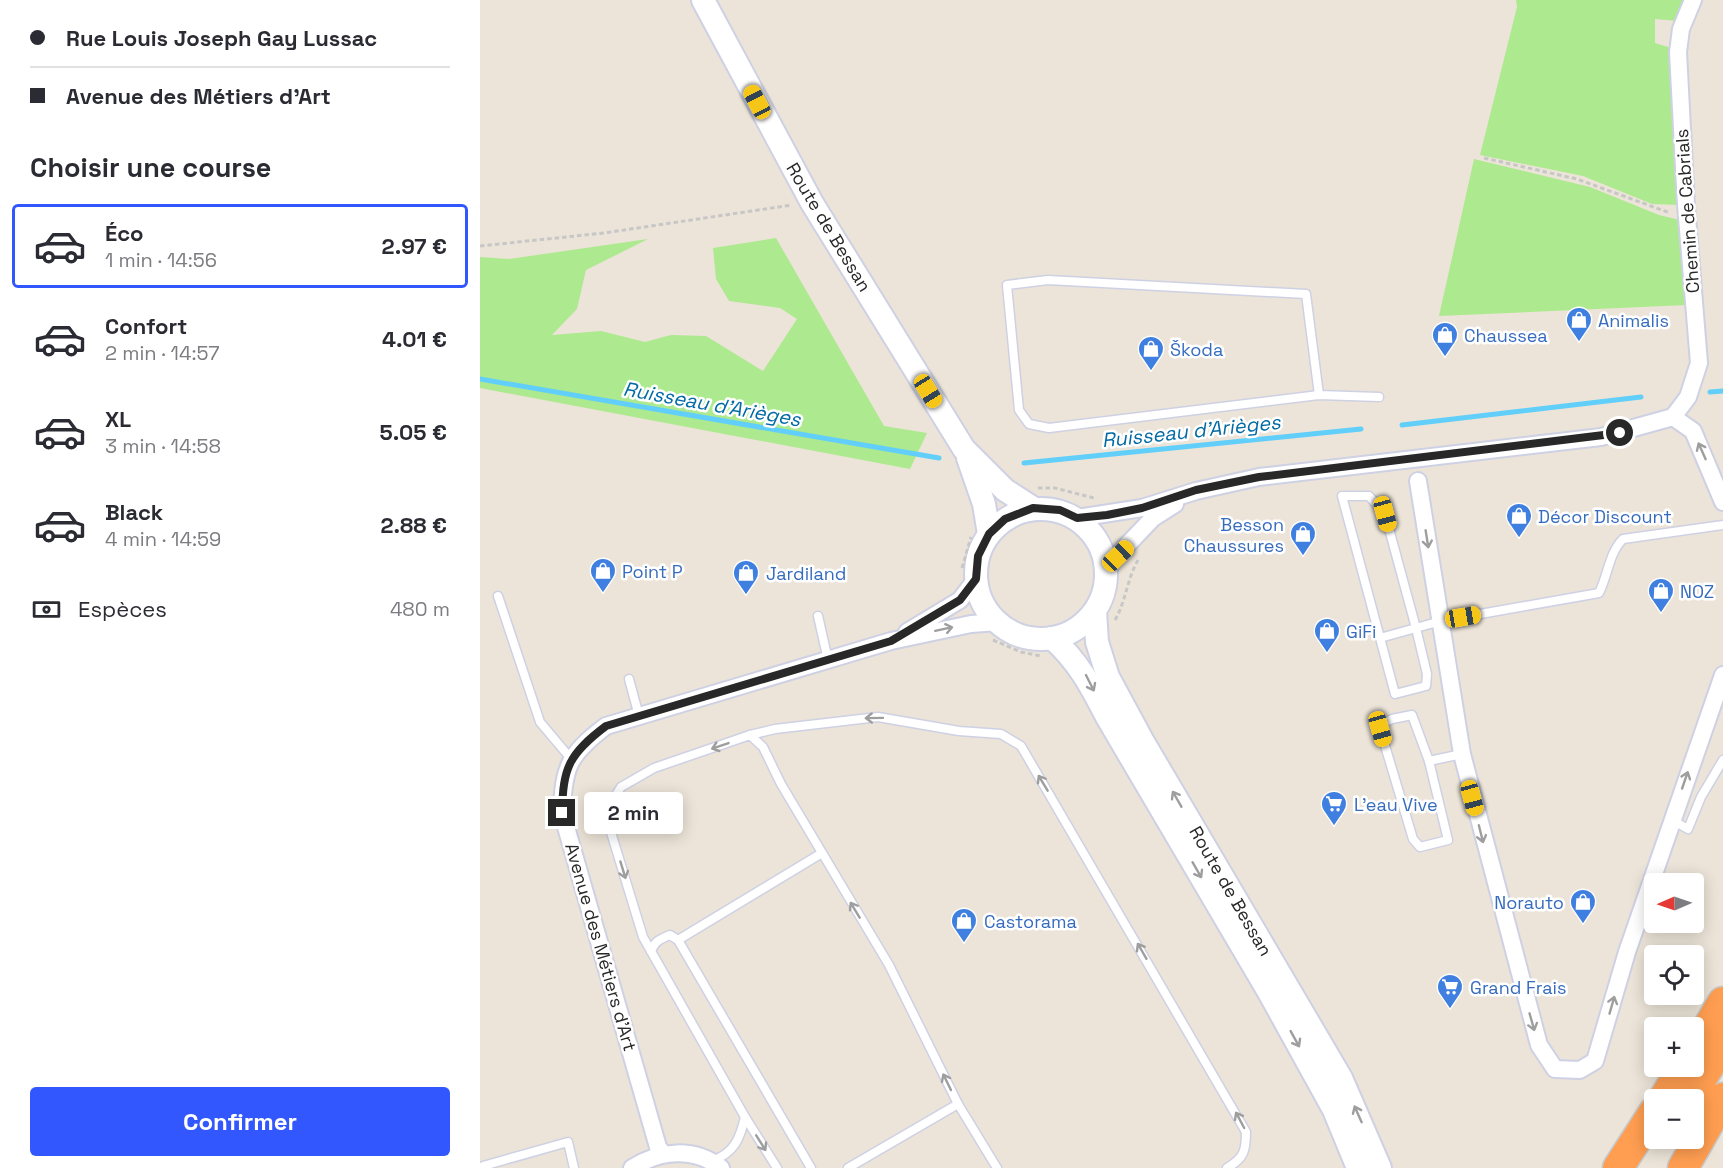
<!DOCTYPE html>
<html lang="fr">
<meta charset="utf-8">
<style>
:root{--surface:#fff;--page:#f2f2f3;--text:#2b2b33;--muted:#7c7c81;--line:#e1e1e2;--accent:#3357ff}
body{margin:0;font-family:"Space Grotesk",sans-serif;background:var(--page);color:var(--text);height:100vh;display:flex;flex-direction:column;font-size:22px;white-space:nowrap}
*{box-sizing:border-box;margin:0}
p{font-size:20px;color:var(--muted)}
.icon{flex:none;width:33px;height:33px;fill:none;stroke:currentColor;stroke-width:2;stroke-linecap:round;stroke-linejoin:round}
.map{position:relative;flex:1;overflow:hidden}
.side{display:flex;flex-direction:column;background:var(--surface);width:480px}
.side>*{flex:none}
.guide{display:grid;align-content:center;height:132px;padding:0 30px;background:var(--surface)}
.needle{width:39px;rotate:268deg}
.fabs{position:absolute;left:1164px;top:873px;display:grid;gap:12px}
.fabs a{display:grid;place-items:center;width:60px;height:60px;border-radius:6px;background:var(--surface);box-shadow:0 3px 15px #0003;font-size:30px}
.end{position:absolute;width:27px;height:27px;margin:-14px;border:8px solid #282828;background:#fff;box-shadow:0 0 0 3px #fff}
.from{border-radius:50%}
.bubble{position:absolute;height:42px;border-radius:6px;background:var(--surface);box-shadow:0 3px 15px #0003;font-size:20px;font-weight:800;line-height:42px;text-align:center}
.car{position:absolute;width:18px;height:36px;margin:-18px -9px;border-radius:8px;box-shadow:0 0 4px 2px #0007;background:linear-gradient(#f5c518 24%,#345 0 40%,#f5c518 0 76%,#345 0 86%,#f5c518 0)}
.guide b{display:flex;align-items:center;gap:21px;height:57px;font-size:22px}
.guide b+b{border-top:2px solid var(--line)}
.guide i{width:15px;height:15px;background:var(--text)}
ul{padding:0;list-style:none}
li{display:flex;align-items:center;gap:18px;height:84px;margin:0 12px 9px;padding:0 18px;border:3px solid transparent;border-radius:6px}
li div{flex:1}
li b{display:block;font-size:22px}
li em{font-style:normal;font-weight:800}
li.on{border-color:var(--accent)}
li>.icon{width:54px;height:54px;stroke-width:1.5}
h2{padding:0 30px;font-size:27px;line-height:72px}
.pay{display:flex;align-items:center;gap:15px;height:66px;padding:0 30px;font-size:22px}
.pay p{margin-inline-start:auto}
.action{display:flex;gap:12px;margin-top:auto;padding:12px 30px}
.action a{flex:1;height:69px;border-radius:6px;background:var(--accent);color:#fff;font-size:24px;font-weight:800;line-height:69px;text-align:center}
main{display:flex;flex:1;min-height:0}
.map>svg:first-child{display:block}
</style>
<main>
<section class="side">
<div class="guide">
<b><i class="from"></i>Rue Louis Joseph Gay Lussac</b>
<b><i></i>Avenue des Métiers d'Art</b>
</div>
<h2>Choisir une course</h2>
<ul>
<li class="on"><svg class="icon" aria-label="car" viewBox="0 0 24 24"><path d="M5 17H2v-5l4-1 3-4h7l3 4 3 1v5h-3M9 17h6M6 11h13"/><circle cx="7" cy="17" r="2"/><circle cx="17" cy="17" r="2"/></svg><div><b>Éco</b><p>1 min · 14:56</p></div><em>2.97 €</em></li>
<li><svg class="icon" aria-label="car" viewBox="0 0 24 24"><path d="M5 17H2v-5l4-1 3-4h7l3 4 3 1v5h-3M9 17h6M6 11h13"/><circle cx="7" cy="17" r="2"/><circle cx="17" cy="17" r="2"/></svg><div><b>Confort</b><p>2 min · 14:57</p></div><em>4.01 €</em></li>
<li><svg class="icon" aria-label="car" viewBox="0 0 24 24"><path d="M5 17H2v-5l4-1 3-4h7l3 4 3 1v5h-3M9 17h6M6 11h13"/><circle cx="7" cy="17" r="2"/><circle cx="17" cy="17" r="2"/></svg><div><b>XL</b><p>3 min · 14:58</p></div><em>5.05 €</em></li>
<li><svg class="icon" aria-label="car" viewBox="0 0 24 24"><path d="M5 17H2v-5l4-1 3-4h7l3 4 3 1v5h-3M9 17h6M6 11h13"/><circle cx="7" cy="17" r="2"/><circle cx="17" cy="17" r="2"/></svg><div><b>Black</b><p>4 min · 14:59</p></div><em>2.88 €</em></li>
</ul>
<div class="pay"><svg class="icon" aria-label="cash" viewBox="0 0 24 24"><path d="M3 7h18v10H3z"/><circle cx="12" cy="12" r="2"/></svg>Espèces<p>480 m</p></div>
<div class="action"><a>Confirmer</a></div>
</section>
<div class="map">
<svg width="1243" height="1168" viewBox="0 0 1243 1168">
<rect width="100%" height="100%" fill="#ece4d8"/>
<g fill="#ade98f">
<path d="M1036 0H1208L1198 21 1175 19V43L1191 48 1200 205 1172 204 1103 176 1000 155 1037 7Z"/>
<path d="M994 159 1110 187 1179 215 1204 221 1207 305 959 316Z"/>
<path d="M296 238 404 426 447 433 430 469 0 388V257L29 259 168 239 106 270 97 309 72 335 121 331 165 342 191 335 226 336 283 371 317 319 300 308 249 301 236 279 233 248Z"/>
</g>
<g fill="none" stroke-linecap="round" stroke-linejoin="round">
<g stroke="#61cff9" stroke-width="5">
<path d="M0 379 459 458"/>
<path d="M1230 392 1243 391"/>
<path d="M922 425 1161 397"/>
<path d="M544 463 881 429"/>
</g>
<defs>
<g id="lane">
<path d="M839 395 826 294 568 280 527 285 539 410 549 424 569 428 839 395 899 397"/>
<path d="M18 596 60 722 92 760"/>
<path d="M338 616 348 660"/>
<path d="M900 638 915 694 946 686 947 674 936 628 905 514 889 496H862L900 638 961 621 1119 593C1128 575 1129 553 1143 539L1243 525"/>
<path d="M149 679 159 716"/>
<path d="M932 715 949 761 968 840 940 847 933 839 900 729 902 724 912 719Z"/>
<path d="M270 735 295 729 398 717 479 731 521 734 541 746 766 1132C766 1151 764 1158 747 1168"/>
<path d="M949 761 982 754"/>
<path d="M1192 820 1208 829 1221 797 1243 760"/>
<path d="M198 940 342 853"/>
<path d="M171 951C175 941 180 939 190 935L198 940 331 1168"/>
<path d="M265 1117 297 1168"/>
<path d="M232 1161C254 1153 260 1139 265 1117L163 937 130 829 133 800 141 787 174 768 270 735 283 747 301 784 409 965 478 1104 517 1168"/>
<path d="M3 1168V1166L88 1142 94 1168"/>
<path d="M368 1168 478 1104"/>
</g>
<g id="street">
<path d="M1193 417 1208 397 1219 363 1206 205 1198 52 1201 29 1213 0"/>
<path d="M1193 417 1213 431 1243 502"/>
<path d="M938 481 982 754 1059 1045 1075 1069 1100 1070 1115 1061 1147 952 1243 675"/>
<path d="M597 518 662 508 716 491 779 477 1121 437 1193 417"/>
<path d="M627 566 673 518 695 504"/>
<path d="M427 632 480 600 496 579"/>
<path d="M183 1154 178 1147 82 813C83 767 89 754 126 726L411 641 491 624 518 622"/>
<path d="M152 1168C180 1150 214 1147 241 1168"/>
</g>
<g id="secondary">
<path d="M223 0 332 203 484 449 525 490 553 508"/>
<path d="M488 458 504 504 509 534"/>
<circle cx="561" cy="574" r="65"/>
<path d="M615 611 617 642 628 677 662 740 861 1078 900 1168"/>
<path d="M572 638C598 661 611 686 627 717L790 994 854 1110 878 1168"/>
</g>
<g id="highway">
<path d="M1214 1051 1243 1002"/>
<path d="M1183 1100 1204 1066"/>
<path d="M1208 1100 1243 1044"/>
<path d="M1138 1168 1174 1112"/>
<path d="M1203 1168 1243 1098"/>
</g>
</defs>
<use href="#lane" stroke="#ced1e3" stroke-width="11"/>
<use href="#street" stroke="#ced1e3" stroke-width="20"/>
<use href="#secondary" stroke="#ced1e3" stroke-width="26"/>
<use href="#highway" stroke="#c7c7c7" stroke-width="33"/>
<g stroke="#c7c7c7" stroke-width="3" stroke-dasharray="4.5 3" stroke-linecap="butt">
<path d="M1004 158 1097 179 1190 213"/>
<path d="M0 246 124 233 312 205"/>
<path d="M558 488H575L614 498"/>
<path d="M482 568 491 537"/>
<path d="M635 620C646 601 647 579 658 560"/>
<path d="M513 640 541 652 561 656"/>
</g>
<use href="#lane" stroke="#fff" stroke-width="8"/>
<use href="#street" stroke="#fff" stroke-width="16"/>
<use href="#secondary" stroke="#fff" stroke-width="22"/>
<use href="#highway" stroke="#ff9e51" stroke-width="30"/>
</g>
<defs><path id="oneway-shaft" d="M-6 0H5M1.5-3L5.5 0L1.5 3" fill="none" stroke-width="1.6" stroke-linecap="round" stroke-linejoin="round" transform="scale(1.5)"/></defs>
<g stroke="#9e9e9e">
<use href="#oneway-shaft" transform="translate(1222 451) rotate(-114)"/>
<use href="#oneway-shaft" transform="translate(947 539) rotate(81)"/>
<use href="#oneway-shaft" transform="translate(464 629) rotate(-12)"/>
<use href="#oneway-shaft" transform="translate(610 683) rotate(63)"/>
<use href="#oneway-shaft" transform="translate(394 718) rotate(179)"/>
<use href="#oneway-shaft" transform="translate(240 746) rotate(161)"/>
<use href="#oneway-shaft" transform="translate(1205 780) rotate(-71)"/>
<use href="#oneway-shaft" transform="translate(563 783) rotate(-121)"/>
<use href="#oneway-shaft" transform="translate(697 799) rotate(-120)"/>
<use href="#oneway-shaft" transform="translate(1001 834) rotate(76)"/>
<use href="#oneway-shaft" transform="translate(143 870) rotate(73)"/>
<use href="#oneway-shaft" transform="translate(717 870) rotate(60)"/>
<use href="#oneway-shaft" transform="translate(375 910) rotate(-121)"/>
<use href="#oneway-shaft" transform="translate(662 951) rotate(-120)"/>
<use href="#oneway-shaft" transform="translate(1132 1005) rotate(-74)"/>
<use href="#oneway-shaft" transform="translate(1052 1022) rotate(74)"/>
<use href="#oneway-shaft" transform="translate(815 1039) rotate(61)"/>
<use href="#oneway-shaft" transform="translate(467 1082) rotate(-116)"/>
<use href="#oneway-shaft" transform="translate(878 1114) rotate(-114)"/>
<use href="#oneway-shaft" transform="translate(760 1120) rotate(-118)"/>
<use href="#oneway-shaft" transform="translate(281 1143) rotate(58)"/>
</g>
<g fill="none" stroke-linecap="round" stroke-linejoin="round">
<path stroke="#282828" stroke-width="8" d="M82 813C83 767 89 754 126 726L411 641 480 600 496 579 498 556 509 534 525 519 553 508 580 510 597 518 627 515 662 508 716 490 779 477 1140 433"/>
</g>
<defs>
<symbol id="shop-pin" viewBox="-11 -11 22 30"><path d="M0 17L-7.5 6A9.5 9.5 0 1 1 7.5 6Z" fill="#3f7fe0" stroke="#fff"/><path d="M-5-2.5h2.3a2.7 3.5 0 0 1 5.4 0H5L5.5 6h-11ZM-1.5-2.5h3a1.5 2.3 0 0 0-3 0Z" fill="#fff"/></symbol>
<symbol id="supermarket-pin" viewBox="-11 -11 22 30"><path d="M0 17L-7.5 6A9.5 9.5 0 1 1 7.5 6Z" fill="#3f7fe0" stroke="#fff"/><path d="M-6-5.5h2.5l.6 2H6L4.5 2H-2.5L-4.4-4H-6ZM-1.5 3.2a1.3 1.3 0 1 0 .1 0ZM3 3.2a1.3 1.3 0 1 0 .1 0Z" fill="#fff"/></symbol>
</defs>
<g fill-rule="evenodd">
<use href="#shop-pin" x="1084" y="305" width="30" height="40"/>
<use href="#shop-pin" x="950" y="320" width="30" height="40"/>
<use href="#shop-pin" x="656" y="334" width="30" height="40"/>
<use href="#shop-pin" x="1024" y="501" width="30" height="40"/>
<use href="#shop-pin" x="808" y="519" width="30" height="40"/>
<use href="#shop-pin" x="108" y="556" width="30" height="40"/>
<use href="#shop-pin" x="251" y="558" width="30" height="40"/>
<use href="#shop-pin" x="1166" y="576" width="30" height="40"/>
<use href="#shop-pin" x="832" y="616" width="30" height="40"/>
<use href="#supermarket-pin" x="839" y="789" width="30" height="40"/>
<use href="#shop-pin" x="1088" y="887" width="30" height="40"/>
<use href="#shop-pin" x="469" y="906" width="30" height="40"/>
<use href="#supermarket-pin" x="955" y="972" width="30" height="40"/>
</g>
<g text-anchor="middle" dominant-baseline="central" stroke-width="5" stroke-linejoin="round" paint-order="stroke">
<g font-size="18" fill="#282828" stroke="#fff">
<text transform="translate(1207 211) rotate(-94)">Chemin de Cabrials</text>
<text transform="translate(349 227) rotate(59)">Route de Bessan</text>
<text transform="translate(751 891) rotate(60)">Route de Bessan</text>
<text transform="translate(121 947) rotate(74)">Avenue des Métiers d'Art</text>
</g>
<g font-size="18" fill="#366cbe" stroke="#fff" text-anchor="start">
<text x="1118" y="320">Animalis</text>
<text x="984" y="335">Chaussea</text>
<text x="690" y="349">Škoda</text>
<text x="1058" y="516">Décor Discount</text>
<text x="804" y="524" text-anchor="end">Besson<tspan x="804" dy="21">Chaussures</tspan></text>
<text x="142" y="571">Point P</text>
<text x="286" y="573">Jardiland</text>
<text x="1200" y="591">NOZ</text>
<text x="866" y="631">GiFi</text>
<text x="874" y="804">L'eau Vive</text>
<text x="1084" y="902" text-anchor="end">Norauto</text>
<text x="504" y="921">Castorama</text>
<text x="990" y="987">Grand Frais</text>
</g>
<g font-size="20" font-style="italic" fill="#016aa4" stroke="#fff">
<text transform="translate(232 404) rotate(10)">Ruisseau d'Arièges</text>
<text transform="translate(711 431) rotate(-6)">Ruisseau d'Arièges</text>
</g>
</g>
</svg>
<div class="fabs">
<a><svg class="needle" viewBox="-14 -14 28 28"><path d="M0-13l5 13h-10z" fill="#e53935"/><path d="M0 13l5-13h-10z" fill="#7c7c81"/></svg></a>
<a><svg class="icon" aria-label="locate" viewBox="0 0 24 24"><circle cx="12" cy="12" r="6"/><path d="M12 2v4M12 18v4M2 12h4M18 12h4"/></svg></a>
<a>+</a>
<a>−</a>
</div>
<i class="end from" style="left:1140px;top:433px"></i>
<i class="end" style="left:82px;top:813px"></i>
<div class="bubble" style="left:104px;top:792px;width:99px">2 min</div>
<i class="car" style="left:277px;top:102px;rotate:332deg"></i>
<i class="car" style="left:448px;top:391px;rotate:148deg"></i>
<i class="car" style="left:905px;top:514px;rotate:165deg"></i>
<i class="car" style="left:638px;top:556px;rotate:46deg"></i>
<i class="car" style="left:983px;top:617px;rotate:80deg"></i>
<i class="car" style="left:900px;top:729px;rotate:164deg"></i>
<i class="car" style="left:992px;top:798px;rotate:165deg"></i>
</div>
</main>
